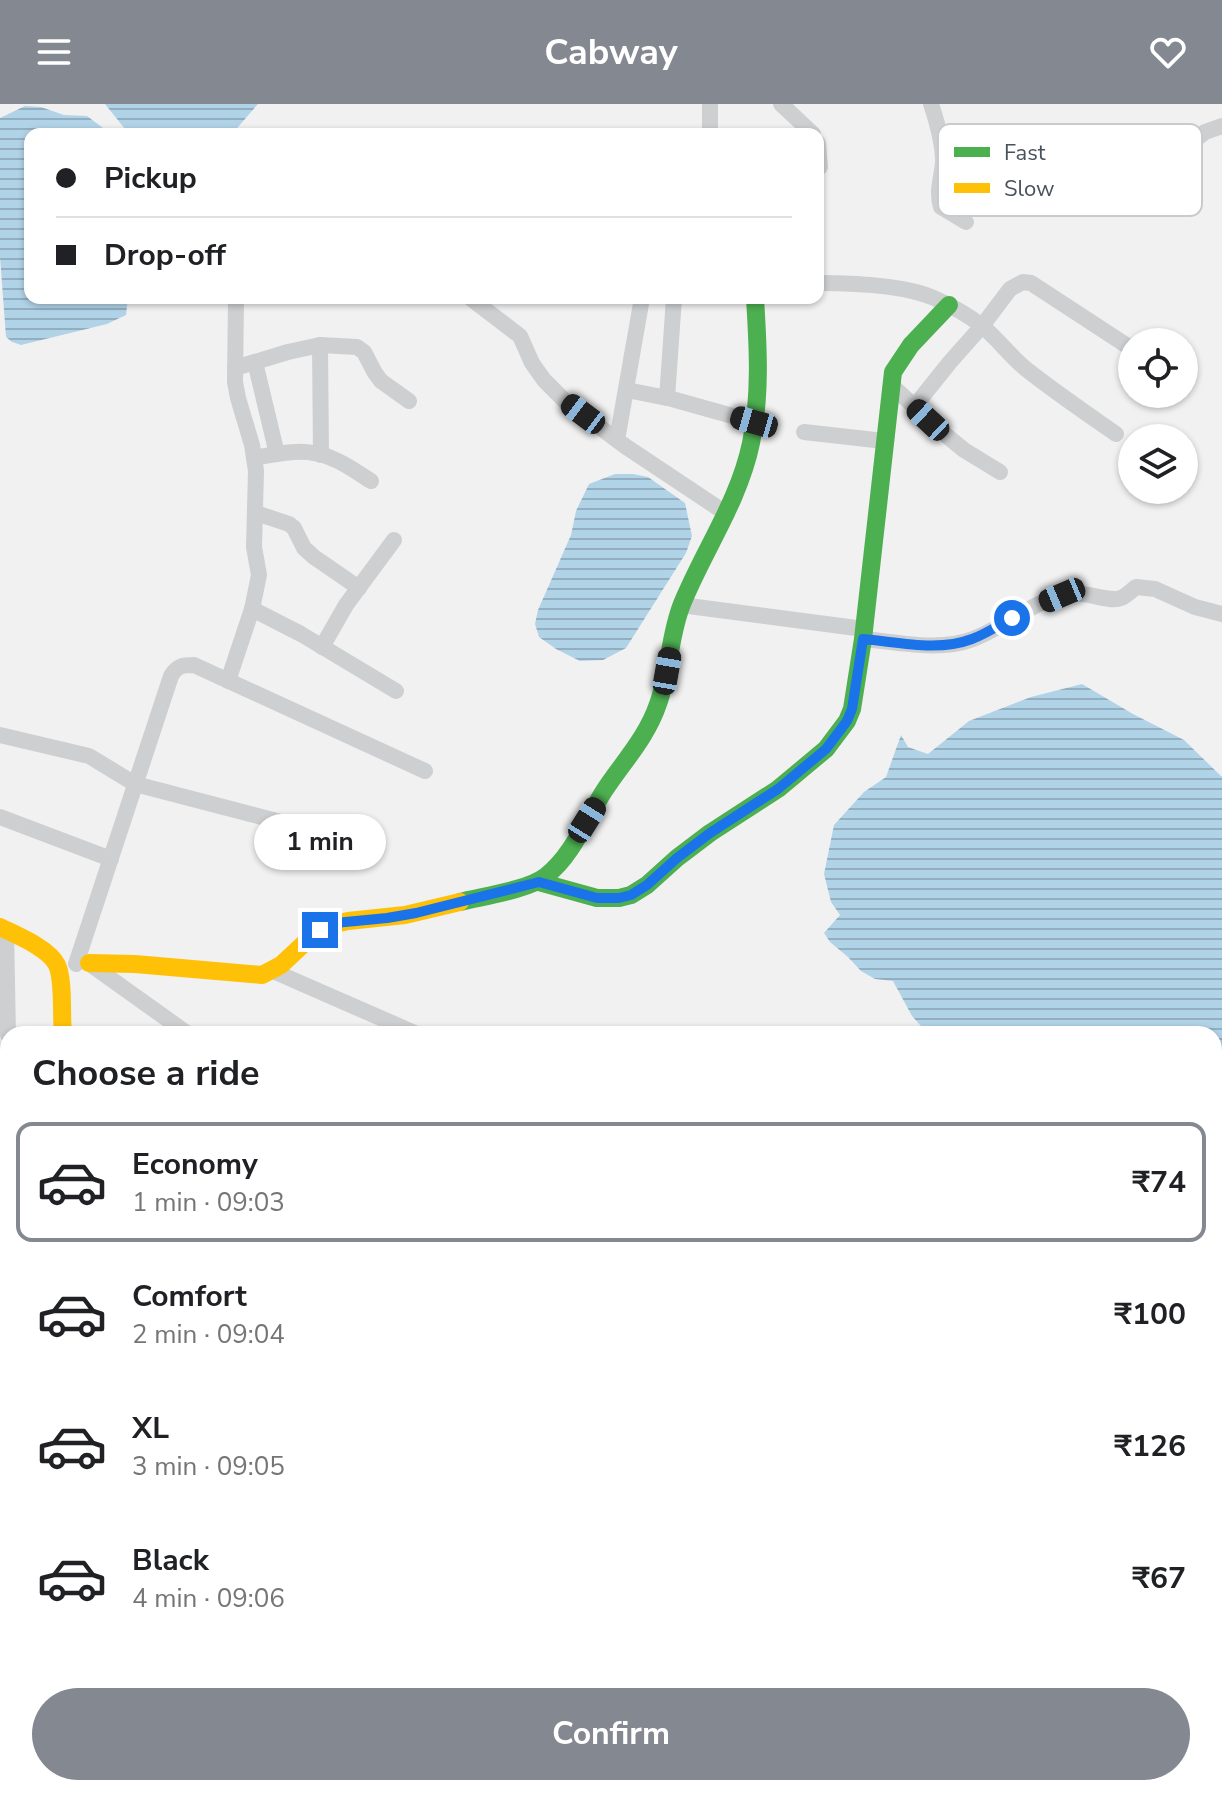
<!DOCTYPE html>
<meta charset="utf-8">
<style>
:root{--surface:#fff;--page:#f2f2f2;--text:#202124;--muted:#757577;--line:#e0e0e0;--accent:#848890}
body{margin:0;font-family:"Nunito Sans",sans-serif;background:var(--page);color:var(--text);height:100vh;display:flex;flex-direction:column;font-size:30px;white-space:nowrap}
*{box-sizing:border-box;margin:0}
p{font-size:26px;color:var(--muted)}
.icon{flex:none;width:44px;height:44px;fill:none;stroke:currentColor;stroke-width:2;stroke-linecap:round;stroke-linejoin:round}
.map{position:relative;flex:1;overflow:hidden}
.side{position:absolute;left:0px;top:922px;width:1222px;height:770px;display:flex;flex-direction:column;background:var(--surface);border-radius:24px 24px 0 0;box-shadow:0 2px 6px #0004}
.side>*{flex:none}
.top-card{position:absolute;left:24px;top:24px;width:800px;height:176px;border-radius:16px;box-shadow:0 2px 6px #0004;display:grid;align-content:center;height:176px;padding:0 32px;background:var(--surface)}
.buttons{position:absolute;left:1118px;top:224px;display:grid;gap:16px}
.buttons a{display:grid;place-items:center;width:80px;height:80px;border-radius:50%;background:var(--surface);box-shadow:0 2px 6px #0004;font-size:40px}
.end{position:absolute;width:36px;height:36px;margin:-18px;border:10px solid #1a73e8;background:#fff;box-shadow:0 0 0 4px #fff}
.from{border-radius:50%}
.bubble{position:absolute;height:56px;border-radius:28px;background:var(--surface);box-shadow:0 2px 6px #0004;font-size:26px;font-weight:700;line-height:56px;text-align:center}
.car{position:absolute;width:24px;height:48px;margin:-24px -12px;border-radius:10px;box-shadow:0 0 6px 2px #0007;background:linear-gradient(#222 24%,#8ab4d8 0 40%,#222 0 76%,#8ab4d8 0 86%,#222 0)}
.top-card b{display:flex;align-items:center;gap:28px;height:76px;font-size:30px}
.top-card b+b{border-top:2px solid var(--line)}
.top-card i{width:20px;height:20px;background:var(--text)}
ul{padding:0;list-style:none}
li{display:flex;align-items:center;gap:24px;height:120px;margin:0 16px 12px;padding:0 16px;border:4px solid transparent;border-radius:16px}
li div{flex:1}
li b{display:block;font-size:30px}
li em{font-style:normal;font-weight:700}
li.on{border-color:var(--accent)}
li>.icon{width:72px;height:72px;stroke-width:1.5}
h2{padding:0 32px;font-size:36px;line-height:96px}
.action{display:flex;gap:16px;margin-top:auto;padding:16px 32px}
.action a{flex:1;height:92px;border-radius:48px;background:var(--accent);color:#fff;font-size:32px;font-weight:700;line-height:92px;text-align:center}
header{display:flex;justify-content:space-between;align-items:center;height:104px;padding:0 32px;background:var(--accent);color:#fff;font-size:36px;font-weight:700}
.map>svg:first-child{display:block}
</style>
<header><svg class="icon" aria-label="menu" viewBox="0 0 24 24"><path d="M4 6h16M4 12h16M4 18h16"/></svg>Cabway<svg class="icon" aria-label="heart" viewBox="0 0 24 24"><path d="M12 20l-8-8c-3-5 5-10 8-4 3-6 11-1 8 4z"/></svg></header>
<div class="map">
<svg width="1222" height="1691" viewBox="0 0 1222 1691">
<defs>
<pattern id="water-rules" width="6" height="5" patternUnits="userSpaceOnUse" patternTransform="scale(2)"><rect width="6" height="5" fill="#b1d3e8"/><path d="M0 2.5h6" fill="none" stroke="#92aebf"/></pattern>
</defs>
<rect width="100%" height="100%" fill="#f1f1f1"/>
<g fill="url(#water-rules)">
<path d="M105 0H258L232 30H129Z"/>
<path d="M25 2 41 3 64 11 87 12 111 30H30V194H128L126 211 107 220 21 241 12 238 6 233 0 153V14Z"/>
<path d="M615 370H633L648 373 685 399 692 432 686 449 626 544 603 556 580 557 556 545 539 533 535 520 538 506 571 431 576 407 589 380Z"/>
<path d="M1082 580 1133 610 1184 636 1222 673V1010H1214V930H928L912 912 893 877 875 875 861 867 848 853 830 838 824 829 840 811 831 798 824 770 834 721 864 688 886 673 901 631 908 643 928 650 969 617 1031 593Z"/>
</g>
<g fill="none" stroke-linecap="round" stroke-linejoin="round">
<g stroke="#cdcfd1" stroke-width="16">
<path d="M781 0 813 30"/>
<path d="M931 0C937 18 943 39 943 58 942 73 936 87 941 103L966 118"/>
<path d="M710 30V0"/>
<path d="M818 39 820 63"/>
<path d="M1144 97 1195 36 1205 28 1222 22"/>
<path d="M818 179C850 179 904 181 934 194 950 201 968 211 982 222 998 235 1010 252 1026 265 1055 288 1086 309 1116 330"/>
<path d="M470 194 520 232 532 259 544 276 565 297 625 342 727 410"/>
<path d="M320 241 321 351"/>
<path d="M255 258 277 350"/>
<path d="M235 264 288 248 320 241 357 243 364 248 375 269 381 277 409 297"/>
<path d="M891 281 942 328 964 346 1000 368"/>
<path d="M627 286 672 295 754 318"/>
<path d="M667 294 674 194"/>
<path d="M914 303 950 258 982 222 1010 185 1023 178 1031 179 1132 245"/>
<path d="M804 328 884 337"/>
<path d="M617 336 642 194"/>
<path d="M254 354C280 349 306 343 331 354 345 359 358 369 371 377"/>
<path d="M256 409 289 420 294 424 304 444 314 453 359 484"/>
<path d="M681 501 864 525"/>
<path d="M252 505 301 530 396 587"/>
<path d="M863 535C898 538 939 548 973 535 1005 523 1032 498 1066 490 1084 486 1108 499 1121 494 1126 492 1131 487 1136 483L1155 485 1195 503 1222 510"/>
<path d="M322 543 346 501 394 436"/>
<path d="M228 577 252 505 259 471 254 443 256 367 252 341 238 294 235 278 236 194"/>
<path d="M0 631 89 652 135 680 319 728"/>
<path d="M0 713 111 755"/>
<path d="M6 826 8 931"/>
<path d="M76 860 171 572C177 562 182 561 194 561L425 667"/>
<path d="M90 860 188 930"/>
<path d="M273 867 417 930"/>
<path d="M0 985H8"/>
<path d="M0 1252H8"/>
<path d="M0 1304H8"/>
<path d="M0 1358H8"/>
<path d="M1214 1400 1222 1403"/>
<path d="M0 1491 8 1490"/>
<path d="M1214 1528 1222 1532"/>
<path d="M0 1531 8 1530"/>
<path d="M0 1671H8"/>
<path d="M57 1684V1691"/>
<path d="M152 1684V1691"/>
<path d="M288 1684V1691"/>
<path d="M393 1691 394 1684"/>
<path d="M532 1691 533 1684"/>
<path d="M667 1691 668 1684"/>
<path d="M1087 1691 1088 1684"/>
</g>
<g stroke="#4caf50" stroke-width="18">
<path d="M539 778 597 794H619L631 791 647 781 677 754 710 729 778 685 826 645 847 617 852 605 863 535 893 268 911 241 949 201"/>
<path d="M460 798C484 792 528 786 546 772 573 751 586 715 604 687 623 658 647 633 658 600 670 567 669 532 682 500 704 446 739 397 751 339 761 291 758 242 755 194"/>
<path d="M1214 1644 1222 1643"/>
<path d="M916 1691 952 1690 996 1684"/>
</g>
<g stroke="#ffc107" stroke-width="18">
<path d="M0 823C16 831 49 844 57 861 64 876 61 912 63 930"/>
<path d="M89 859 135 860 262 871 281 861 312 832 331 821 348 817 405 811 460 798"/>
<path d="M705 1684 823 1691"/>
</g>
</g>
<g fill="none" stroke-linecap="round" stroke-linejoin="round">
<path stroke="#1a73e8" stroke-width="10" d="M320 826 335 819 387 814 416 809 539 778 597 794H619L631 791 647 781 677 754 710 729 778 685 826 645 847 617 852 605 863 535C898 538 938 548 972 535 986 530 999 521 1012 514"/>
</g>
<rect x="938" y="20" width="264" height="92" rx="12" fill="#fff" stroke="#c9cace" stroke-width="2"/>
<rect x="954" y="43" width="36" height="10" fill="#4caf50"/>
<rect x="954" y="79" width="36" height="10" fill="#ffc107"/>
<g font-size="22" fill="#4a505c">
<text x="1004" y="56">Fast</text>
<text x="1004" y="92">Slow</text>
</g>
</svg>
<div class="buttons">
<a><svg class="icon" aria-label="locate" viewBox="0 0 24 24"><circle cx="12" cy="12" r="6"/><path d="M12 2v4M12 18v4M2 12h4M18 12h4"/></svg></a>
<a><svg class="icon" aria-label="layers" viewBox="0 0 24 24"><path d="M12 4l9 5-9 5-9-5zM3 14l9 5 9-5"/></svg></a>
</div>
<i class="end from" style="left:1012px;top:514px"></i>
<i class="end" style="left:320px;top:826px"></i>
<div class="bubble" style="left:254px;top:710px;width:132px">1 min</div>
<i class="car" style="left:583px;top:310px;rotate:307deg"></i>
<i class="car" style="left:928px;top:316px;rotate:313deg"></i>
<i class="car" style="left:754px;top:318px;rotate:286deg"></i>
<i class="car" style="left:1062px;top:491px;rotate:247deg"></i>
<i class="car" style="left:667px;top:567px;rotate:10deg"></i>
<i class="car" style="left:587px;top:716px;rotate:32deg"></i>
<div class="top-card">
<b><i class="from"></i>Pickup</b>
<b><i></i>Drop-off</b>
</div>
<section class="side">
<h2>Choose a ride</h2>
<ul>
<li class="on"><svg class="icon" aria-label="car" viewBox="0 0 24 24"><path d="M5 17H2v-5l4-1 3-4h7l3 4 3 1v5h-3M9 17h6M6 11h13"/><circle cx="7" cy="17" r="2"/><circle cx="17" cy="17" r="2"/></svg><div><b>Economy</b><p>1 min · 09:03</p></div><em>₹74</em></li>
<li><svg class="icon" aria-label="car" viewBox="0 0 24 24"><path d="M5 17H2v-5l4-1 3-4h7l3 4 3 1v5h-3M9 17h6M6 11h13"/><circle cx="7" cy="17" r="2"/><circle cx="17" cy="17" r="2"/></svg><div><b>Comfort</b><p>2 min · 09:04</p></div><em>₹100</em></li>
<li><svg class="icon" aria-label="car" viewBox="0 0 24 24"><path d="M5 17H2v-5l4-1 3-4h7l3 4 3 1v5h-3M9 17h6M6 11h13"/><circle cx="7" cy="17" r="2"/><circle cx="17" cy="17" r="2"/></svg><div><b>XL</b><p>3 min · 09:05</p></div><em>₹126</em></li>
<li><svg class="icon" aria-label="car" viewBox="0 0 24 24"><path d="M5 17H2v-5l4-1 3-4h7l3 4 3 1v5h-3M9 17h6M6 11h13"/><circle cx="7" cy="17" r="2"/><circle cx="17" cy="17" r="2"/></svg><div><b>Black</b><p>4 min · 09:06</p></div><em>₹67</em></li>
</ul>
<div class="action"><a>Confirm</a></div>
</section>
</div>
